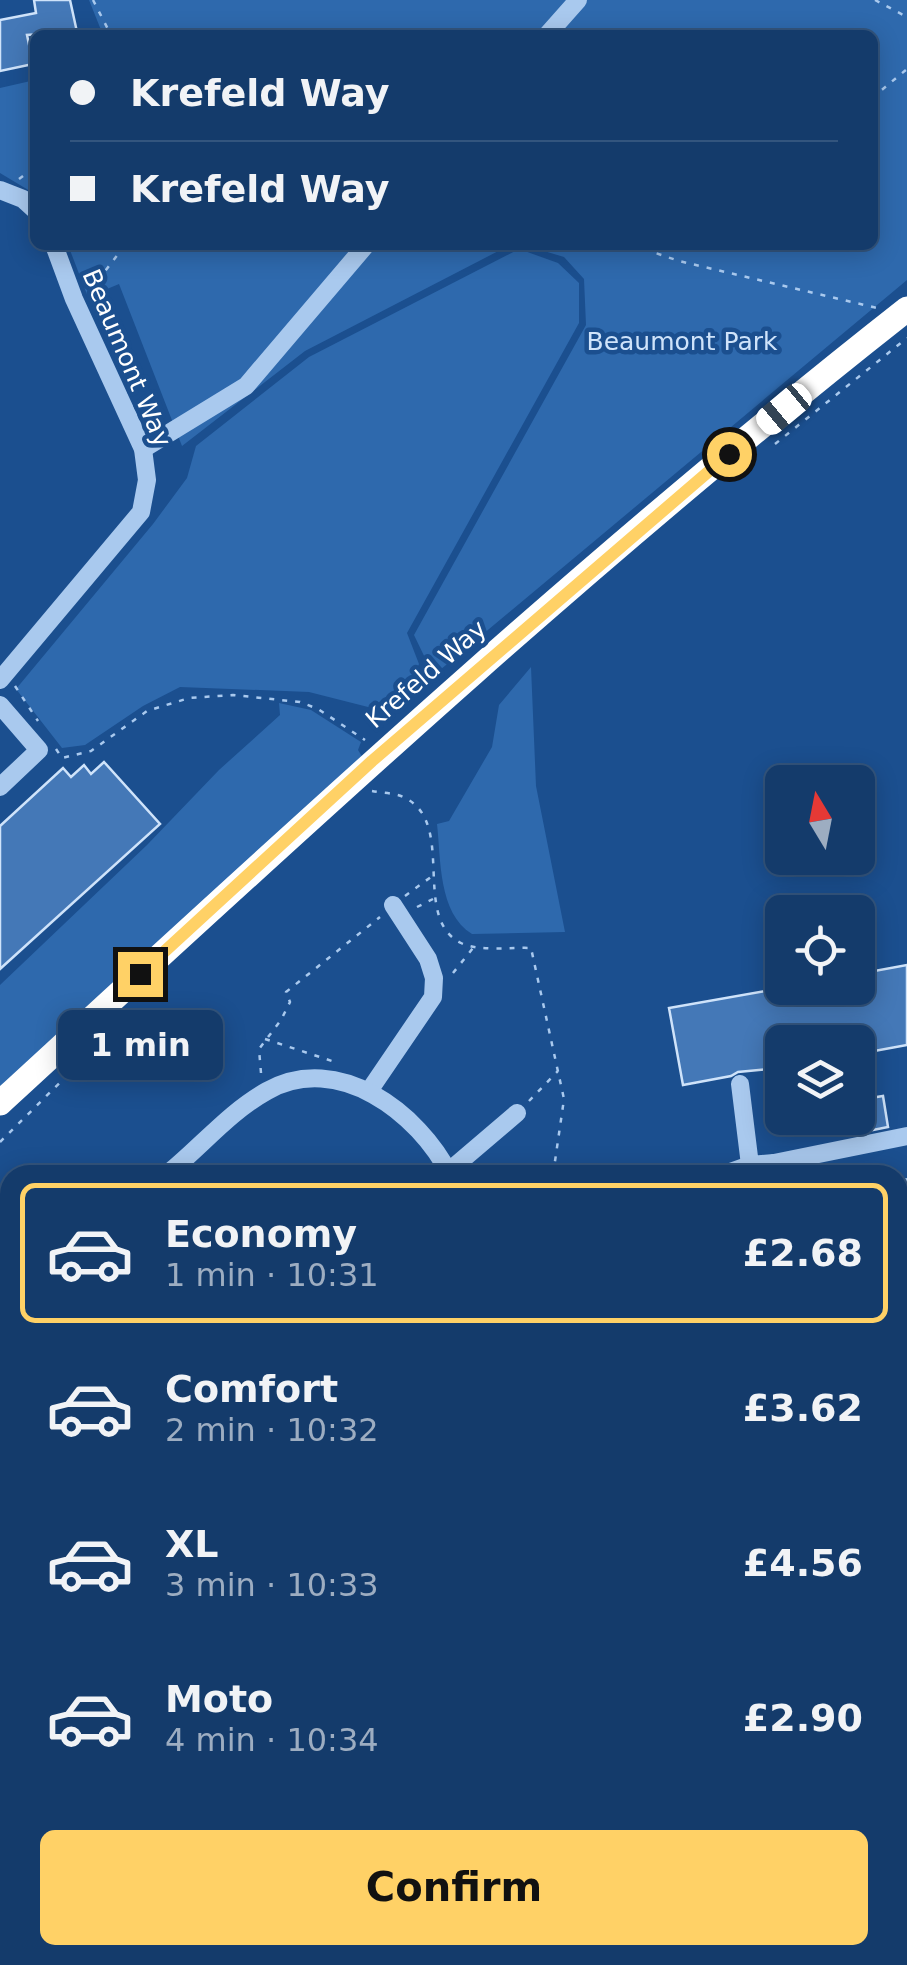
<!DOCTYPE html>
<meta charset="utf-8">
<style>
:root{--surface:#143b6b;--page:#1d4271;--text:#f1f3f6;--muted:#9dadc1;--line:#33557e;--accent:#ffd166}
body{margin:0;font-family:"DejaVu Sans",sans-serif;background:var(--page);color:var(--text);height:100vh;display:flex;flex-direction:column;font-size:38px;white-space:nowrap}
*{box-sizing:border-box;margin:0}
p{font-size:32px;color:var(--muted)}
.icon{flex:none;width:55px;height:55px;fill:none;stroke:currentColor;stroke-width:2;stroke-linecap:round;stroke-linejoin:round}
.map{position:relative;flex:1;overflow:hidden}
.drawer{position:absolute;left:0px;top:1165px;width:908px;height:800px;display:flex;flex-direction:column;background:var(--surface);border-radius:30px 30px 0 0;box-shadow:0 5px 25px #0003,0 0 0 2px var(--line)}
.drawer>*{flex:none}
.guide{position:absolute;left:30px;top:30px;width:848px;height:220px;border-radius:15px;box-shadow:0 5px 25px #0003,0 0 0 2px var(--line);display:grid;align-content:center;height:220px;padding:0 40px;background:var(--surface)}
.needle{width:65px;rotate:350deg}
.fabs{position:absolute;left:765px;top:765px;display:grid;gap:20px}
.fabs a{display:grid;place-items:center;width:110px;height:110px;border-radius:15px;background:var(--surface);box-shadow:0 5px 25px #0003,0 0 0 2px var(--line);font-size:50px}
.end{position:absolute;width:45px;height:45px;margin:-22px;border:12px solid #ffd166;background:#111;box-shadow:0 0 0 5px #111}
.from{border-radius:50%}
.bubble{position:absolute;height:70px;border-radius:15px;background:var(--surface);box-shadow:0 5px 25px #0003,0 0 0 2px var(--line);font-size:32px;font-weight:600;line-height:70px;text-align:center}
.car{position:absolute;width:30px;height:60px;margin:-30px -15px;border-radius:12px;box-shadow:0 0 8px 2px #0007;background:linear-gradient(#fff 24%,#345 0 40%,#fff 0 76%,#345 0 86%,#fff 0)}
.guide b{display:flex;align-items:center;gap:35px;height:95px;font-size:38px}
.guide b+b{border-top:2px solid var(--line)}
.guide i{width:25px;height:25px;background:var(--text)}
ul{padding:18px 0 0;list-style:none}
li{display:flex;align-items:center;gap:30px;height:140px;margin:0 20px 15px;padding:0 20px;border:5px solid transparent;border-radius:15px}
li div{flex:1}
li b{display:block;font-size:38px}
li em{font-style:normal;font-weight:600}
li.active{border-color:var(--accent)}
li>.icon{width:90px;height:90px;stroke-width:1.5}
.button{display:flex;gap:20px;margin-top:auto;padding:20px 40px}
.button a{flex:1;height:115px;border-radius:15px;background:var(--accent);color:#111;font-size:40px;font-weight:600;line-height:115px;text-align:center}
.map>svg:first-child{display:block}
</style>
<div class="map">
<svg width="907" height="1965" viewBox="0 0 907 1965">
<rect width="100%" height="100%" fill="#1b4f8f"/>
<g fill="#2e69ad">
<path d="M89 0H907V280L422 685 427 662 414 635 586 325 584 279 564 257 524 245H872V35H103Z"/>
<path d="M35 80V194L0 173V88Z"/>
<path d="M68 245H510L305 351 182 446 119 284 88 297Z"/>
<path d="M519 249 558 263 579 283V323L407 633 419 664 407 690 372 708 309 692 180 687 143 706 85 745 62 748 16 689 153 524 187 478 196 446 309 357Z"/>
<path d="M531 667 536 786 565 932 472 934C438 913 441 859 437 824L449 821 492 747 499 705Z"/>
<path d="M279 703 311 710 361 742 358 750 363 758 0 1088V985L147 845 219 770 280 715Z"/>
<path d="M0 1510 10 1519V1693L0 1703Z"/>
<rect x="898" y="1606" width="9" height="148"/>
</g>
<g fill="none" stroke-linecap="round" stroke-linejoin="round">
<path stroke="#9cc4f0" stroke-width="5" d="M898 1662 905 1663 904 1703"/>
</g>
<g fill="#4478b7" stroke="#cfe3fa" stroke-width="2.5">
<path d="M34 0H70L77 32 27 35 33 64 0 71V20L36 13Z"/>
<path d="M104 762 160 824 0 969V826L63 768 71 777 84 765 91 774Z"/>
<path d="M907 965V1045L858 1054V1042H782V1114L776 1115 768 1069 738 1072 731 1076 683 1085 669 1008 783 988H858V974Z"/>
<path d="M883 1096 888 1127 858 1133V1100Z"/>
</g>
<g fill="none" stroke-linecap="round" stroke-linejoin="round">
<g stroke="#a9c9ee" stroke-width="2.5" stroke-dasharray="5 8" stroke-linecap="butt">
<path d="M93 0 111 35"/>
<path d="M875 0 907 17"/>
<path d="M872 98 907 69"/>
<path d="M19 179 35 167"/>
<path d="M632 245 679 261 877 308"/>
<path d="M90 291 125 245"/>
<path d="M775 444 907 338"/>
<path d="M15 686 38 721"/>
<path d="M56 749 62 758 91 751 147 711 189 698 233 695 300 702 318 709 365 740"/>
<path d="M372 791C382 793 395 793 403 797 458 821 410 918 461 943 480 952 511 947 531 948L564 1099 553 1175"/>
<path d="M405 896 435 874"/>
<path d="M417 907 433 899"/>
<path d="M453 973 473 948"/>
<path d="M265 1039 338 1063"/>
<path d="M261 1073 259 1049 281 1020 290 1002 286 992 380 917"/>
<path d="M529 1101 558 1071"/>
<path d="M0 1142 118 1025"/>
<path d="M898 1756 907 1757"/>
<path d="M0 1793 10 1800"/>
<path d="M128 1955 136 1961 142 1955"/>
<path d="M612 1961 618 1955"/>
<path d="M25 1965 34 1955"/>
<path d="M552 1965 558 1956"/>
<path d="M664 1965 668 1955"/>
<path d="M893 1965 907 1939"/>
</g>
<g stroke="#a9c9ee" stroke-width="18">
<path d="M547 35 578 0"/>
<path d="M0 190 23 199 35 210"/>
<path d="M143 449 246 386 366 245"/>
<path d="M0 680 141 512 147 480 143 449 74 299 54 245"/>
<path d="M0 705 39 750 0 787"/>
<path d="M740 1084 750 1165 774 1163 776 1175"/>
<path d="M369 1091 433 997 434 978 428 959 393 905"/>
<path d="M774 1163 907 1136"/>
<path d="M449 1171 517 1113"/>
<path d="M166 1175C200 1148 229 1112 267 1091 338 1051 419 1113 450 1175"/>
<path d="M722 1175 750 1165"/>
<path d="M898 1189 907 1187"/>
<path d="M0 1482 10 1492"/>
<path d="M0 1721 10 1709"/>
<path d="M898 1823 907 1828"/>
<path d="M164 1955 178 1965"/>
<path d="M404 1955 417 1965"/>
<path d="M574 1955 590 1965"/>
<path d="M735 1955 737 1965"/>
<path d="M842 1955 862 1965"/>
<path d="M291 1965 299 1955"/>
<path d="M812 1965 815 1955"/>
</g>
<path stroke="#fff" stroke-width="25" d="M0 1103C296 831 591 557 907 309"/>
</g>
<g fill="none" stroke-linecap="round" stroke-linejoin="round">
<path stroke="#ffd166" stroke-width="12" d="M140 974 372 761 729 454"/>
</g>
<g text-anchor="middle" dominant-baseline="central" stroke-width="9" stroke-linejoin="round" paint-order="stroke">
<g font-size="25" fill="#cfe3fa" stroke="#1b4f8f">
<text x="682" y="341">Beaumont Park</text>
</g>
<g font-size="25" fill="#fff" stroke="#1b4f8f">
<text transform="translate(127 358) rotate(67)">Beaumont Way</text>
<text transform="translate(426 674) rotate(-41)">Krefeld Way</text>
</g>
</g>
</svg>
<div class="fabs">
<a><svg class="needle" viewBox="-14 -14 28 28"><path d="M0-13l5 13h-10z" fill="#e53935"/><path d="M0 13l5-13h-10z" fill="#9dadc1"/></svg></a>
<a><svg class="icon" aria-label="locate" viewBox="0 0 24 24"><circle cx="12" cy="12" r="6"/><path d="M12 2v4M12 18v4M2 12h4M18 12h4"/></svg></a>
<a><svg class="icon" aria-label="layers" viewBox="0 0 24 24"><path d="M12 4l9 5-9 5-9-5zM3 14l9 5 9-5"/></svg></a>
</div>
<i class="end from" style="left:729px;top:454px"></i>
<i class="end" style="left:140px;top:974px"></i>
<div class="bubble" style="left:58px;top:1010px;width:165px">1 min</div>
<i class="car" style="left:784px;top:409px;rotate:230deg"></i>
<div class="guide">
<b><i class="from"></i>Krefeld Way</b>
<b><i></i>Krefeld Way</b>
</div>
<section class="drawer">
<ul>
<li class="active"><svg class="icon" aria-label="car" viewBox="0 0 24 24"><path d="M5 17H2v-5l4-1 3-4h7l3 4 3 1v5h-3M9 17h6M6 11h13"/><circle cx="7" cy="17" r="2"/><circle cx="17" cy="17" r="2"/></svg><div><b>Economy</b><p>1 min · 10:31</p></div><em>£2.68</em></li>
<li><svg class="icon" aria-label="car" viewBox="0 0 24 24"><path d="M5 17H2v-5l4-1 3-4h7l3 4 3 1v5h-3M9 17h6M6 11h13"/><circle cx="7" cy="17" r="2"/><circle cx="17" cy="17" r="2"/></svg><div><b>Comfort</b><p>2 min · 10:32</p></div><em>£3.62</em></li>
<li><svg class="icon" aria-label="car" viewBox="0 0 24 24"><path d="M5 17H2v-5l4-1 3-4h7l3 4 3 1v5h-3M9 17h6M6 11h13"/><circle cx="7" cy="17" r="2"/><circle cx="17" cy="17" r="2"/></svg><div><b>XL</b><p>3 min · 10:33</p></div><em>£4.56</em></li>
<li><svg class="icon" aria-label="car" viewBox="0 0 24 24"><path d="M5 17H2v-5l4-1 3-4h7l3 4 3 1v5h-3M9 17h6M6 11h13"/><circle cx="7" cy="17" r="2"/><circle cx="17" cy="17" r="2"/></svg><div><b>Moto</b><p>4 min · 10:34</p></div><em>£2.90</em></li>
</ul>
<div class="button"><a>Confirm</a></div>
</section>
</div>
